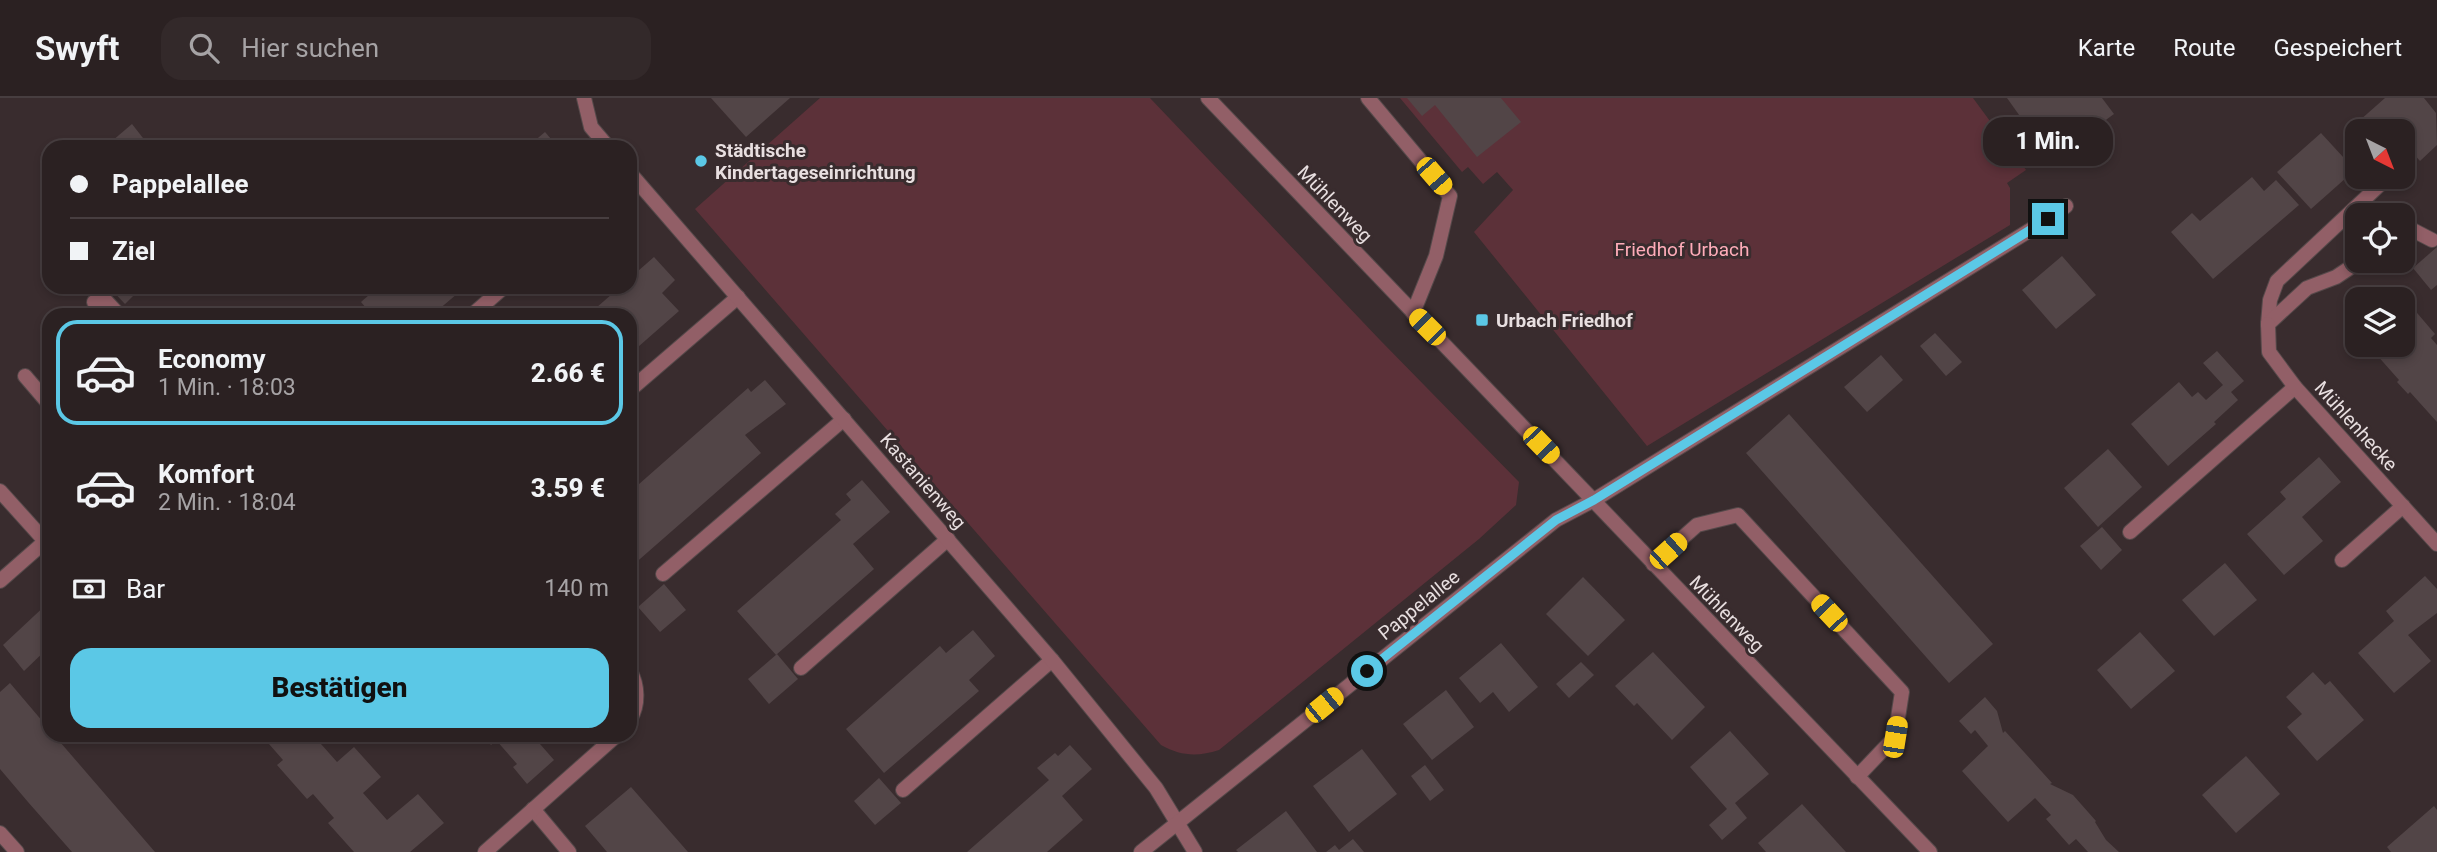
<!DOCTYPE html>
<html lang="de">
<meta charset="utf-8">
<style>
:root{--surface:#2b2122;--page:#33292a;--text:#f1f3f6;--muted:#a6a3a5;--line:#473e40;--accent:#5bc8e6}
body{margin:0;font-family:Roboto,sans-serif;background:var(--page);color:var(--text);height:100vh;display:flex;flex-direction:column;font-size:26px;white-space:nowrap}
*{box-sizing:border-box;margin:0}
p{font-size:23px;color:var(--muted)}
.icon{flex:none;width:38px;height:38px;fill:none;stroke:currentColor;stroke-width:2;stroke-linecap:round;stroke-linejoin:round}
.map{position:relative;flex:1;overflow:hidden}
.details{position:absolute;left:42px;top:210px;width:595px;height:434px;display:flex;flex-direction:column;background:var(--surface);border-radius:21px;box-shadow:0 4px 10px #0003,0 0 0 2px var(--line)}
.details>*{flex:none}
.guide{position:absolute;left:42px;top:42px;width:595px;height:154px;border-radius:21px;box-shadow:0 4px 10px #0003,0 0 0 2px var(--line);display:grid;align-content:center;height:154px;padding:0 28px;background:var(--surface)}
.needle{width:46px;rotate:138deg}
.buttons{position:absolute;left:2345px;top:21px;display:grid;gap:14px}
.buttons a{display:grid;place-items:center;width:70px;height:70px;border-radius:14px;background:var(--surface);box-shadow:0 4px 10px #0003,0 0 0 2px var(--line);font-size:35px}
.end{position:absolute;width:32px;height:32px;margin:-16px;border:9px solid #5bc8e6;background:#111;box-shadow:0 0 0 4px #111}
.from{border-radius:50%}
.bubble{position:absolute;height:49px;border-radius:21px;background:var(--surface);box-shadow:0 4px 10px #0003,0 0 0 2px var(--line);font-size:23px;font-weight:800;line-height:49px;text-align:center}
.car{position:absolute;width:21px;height:42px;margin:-21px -10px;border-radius:9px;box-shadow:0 0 5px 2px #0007;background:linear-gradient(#f5c518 24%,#345 0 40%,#f5c518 0 76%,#345 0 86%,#f5c518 0)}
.guide b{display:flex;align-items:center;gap:24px;height:66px;font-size:26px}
.guide b+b{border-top:2px solid var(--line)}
.guide i{width:18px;height:18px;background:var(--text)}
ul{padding:12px 0 0;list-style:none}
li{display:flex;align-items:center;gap:21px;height:105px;margin:0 14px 10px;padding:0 14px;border:4px solid transparent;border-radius:21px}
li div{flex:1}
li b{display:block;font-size:26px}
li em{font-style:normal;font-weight:800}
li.active{border-color:var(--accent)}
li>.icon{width:63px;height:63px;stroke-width:1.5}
.pay{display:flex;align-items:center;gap:18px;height:77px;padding:0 28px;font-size:26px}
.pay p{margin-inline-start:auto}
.primary-button{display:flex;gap:14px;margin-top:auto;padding:14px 28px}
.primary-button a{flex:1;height:80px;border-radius:21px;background:var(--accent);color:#111;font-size:28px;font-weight:800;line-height:80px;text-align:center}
header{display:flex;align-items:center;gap:42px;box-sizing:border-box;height:98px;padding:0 35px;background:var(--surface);border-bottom:2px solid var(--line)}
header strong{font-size:33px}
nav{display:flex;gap:38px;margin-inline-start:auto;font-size:24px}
.search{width:490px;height:63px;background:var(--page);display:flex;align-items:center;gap:18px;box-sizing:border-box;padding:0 24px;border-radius:21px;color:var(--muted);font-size:26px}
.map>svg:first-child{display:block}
</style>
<header>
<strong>Swyft</strong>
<div class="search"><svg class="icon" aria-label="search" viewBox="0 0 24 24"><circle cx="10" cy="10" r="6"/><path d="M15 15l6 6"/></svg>Hier suchen</div>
<nav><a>Karte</a><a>Route</a><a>Gespeichert</a></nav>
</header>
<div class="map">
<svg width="2437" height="754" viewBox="0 0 2437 754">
<rect width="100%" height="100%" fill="#392c2e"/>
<g fill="#5c3139">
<path d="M820 0H1150L1380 242 1519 384 1516 407 1479 441 1219 652C1197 659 1181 658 1161 647L695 111Z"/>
<path d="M1400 0H1973L2026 72 2007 85 2010 90V127L1647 348 1474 134 1513 92 1497 74 1483 86 1468 69 1462 74Z"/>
</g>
<g fill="#524547">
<path d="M711 0H790L746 39Z"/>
<path d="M1407 0H1501L1521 24 1477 59 1435 7 1422 18Z"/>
<path d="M2007 0H2102L2114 16 2051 62Z"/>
<path d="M2385 0H2424L2436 15 2437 47 2420 63 2403 44V33H2367L2359 23Z"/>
<path d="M132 26 150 49H105Z"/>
<path d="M545 34 558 49H535L532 45Z"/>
<path d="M2321 35 2355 72 2311 111 2277 74Z"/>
<path d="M2252 79 2264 93 2276 82 2299 107 2213 181 2171 134 2192 115 2200 123Z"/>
<path d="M2437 149V187L2431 192 2413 170Z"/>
<path d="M2062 158 2096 197 2056 231 2022 192Z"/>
<path d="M654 159 675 182 662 195 679 213 630 256V217H588L620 189H630V180Z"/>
<path d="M109 189H142L125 206Z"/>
<path d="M378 189H461L463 191 432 217H372L361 204Z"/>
<path d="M2412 209 2435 236 2431 240 2437 247V324L2410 294 2408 296 2397 284 2399 282 2368 247H2403V217Z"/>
<path d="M1935 235 1962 264 1946 278 1920 248Z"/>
<path d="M2217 253 2244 283 2231 294 2238 302 2214 324 2216 326 2168 368 2131 326 2179 284 2192 299 2198 294 2206 302 2223 287 2203 265Z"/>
<path d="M1881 257 1903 282 1867 314 1844 289Z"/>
<path d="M765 282 786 306 745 337 761 355 632 468 630 466V394L748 290 751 294Z"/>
<path d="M1789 316 1993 546 1949 585 1746 355Z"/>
<path d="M2108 351 2142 389 2098 429 2064 390Z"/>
<path d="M2319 359 2341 384 2302 419 2323 443 2284 477 2247 436 2286 401 2280 394Z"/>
<path d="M862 382 890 414 853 446 874 471 776 557 737 513 841 422 835 416 851 402 846 396Z"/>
<path d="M2102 429 2122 452 2101 472 2080 448Z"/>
<path d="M2225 465 2257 502 2214 538 2182 502Z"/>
<path d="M2425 478 2437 491V515L2408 537 2431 563 2394 595 2358 555 2394 523 2386 513Z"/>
<path d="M1583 479 1625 522 1588 558 1546 516Z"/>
<path d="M664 486 686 512 660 534 638 509Z"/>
<path d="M49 504V549L24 573 3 547Z"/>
<path d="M973 532 995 558 969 582 979 593 884 675 846 631 940 548 946 555Z"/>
<path d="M2140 534 2175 573 2131 611 2097 572Z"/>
<path d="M1501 545 1538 589 1509 614 1493 594 1480 605 1459 580Z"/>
<path d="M1653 554 1705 609 1672 642 1637 605 1634 608 1615 588Z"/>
<path d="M777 556 798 581 769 606 748 581Z"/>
<path d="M1581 564 1594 577 1569 600 1556 586Z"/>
<path d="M2313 574 2325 587 2330 583 2364 622 2317 663 2287 629 2302 616 2286 599Z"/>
<path d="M10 585 49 631V637H54L155 754H72L28 704 0 671V594Z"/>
<path d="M1446 592 1474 629 1432 662 1403 626Z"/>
<path d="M1985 599 1997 613 2003 635 2005 633 2052 685 2050 686 2073 697 2096 723 2095 724 2106 742 2119 754H2088L2076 741 2069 747 2046 721 2051 717 2035 700 2008 724 1962 673 1988 648 1975 632 1971 636 1959 623Z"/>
<path d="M1730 633 1769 676 1735 705 1747 720 1722 742 1709 727 1727 711 1690 669Z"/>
<path d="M251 637H313L337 664 354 649 381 679 363 695 387 722 418 696 444 725 410 754H354L328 725 334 720 313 696 307 701 277 667 283 662 262 638 257 643Z"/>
<path d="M483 637H550L540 646 554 662 527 686 513 669 517 666 496 642 491 647Z"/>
<path d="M1070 647 1092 671 1062 698 1083 722 1047 754H967L1049 682 1037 670 1055 655 1058 658Z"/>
<path d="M1362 651 1397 696 1349 734 1313 688Z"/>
<path d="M2246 658 2280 696 2236 735 2202 697Z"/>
<path d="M1425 667 1444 692 1430 703 1411 678Z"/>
<path d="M879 680 901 705 875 727 854 703Z"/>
<path d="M631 689 688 754H607L585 728Z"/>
<path d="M1802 706 1846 754H1766L1758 745Z"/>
<path d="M2434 708 2437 712V754H2391L2387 749Z"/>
<path d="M1286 713 1317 754H1238L1236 752Z"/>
<path d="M1353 741 1364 754H1326L1335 747 1339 752Z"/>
</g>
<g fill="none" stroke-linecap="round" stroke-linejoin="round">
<defs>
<g id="lane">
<path d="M1368 0 1450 98 1436 158 1413 215"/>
<path d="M2403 65V64"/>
<path d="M2403 127 2432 142"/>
<path d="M94 204 106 203 119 217"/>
<path d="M472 217 504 189"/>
<path d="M2268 226 2270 202 2277 183 2388 79"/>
<path d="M2268 226 2307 190 2336 179 2360 163"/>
<path d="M25 278 49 306"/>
<path d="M630 292 738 199"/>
<path d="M0 393 45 443"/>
<path d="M1594 402 2048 121 2066 108"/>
<path d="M2130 434 2295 289"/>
<path d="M2342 462 2403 408"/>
<path d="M1653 466 1697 427 1738 417 1902 594 1895 639 1857 679"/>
<path d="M663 476 844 321"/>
<path d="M801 570 948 441"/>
<path d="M903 692 1052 562"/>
<path d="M533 711 569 754"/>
</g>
<g id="street">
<path d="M584 0 591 29 608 49"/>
<path d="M1208 0 1930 754"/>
<path d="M630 75 1052 562 1156 690 1195 754"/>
<path d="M2268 226 2269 254 2295 289 2437 446"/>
<path d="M0 483 49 440"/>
<path d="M630 573C638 587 639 607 630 621"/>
<path d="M0 735 17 754"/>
<path d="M485 754 617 637"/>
<path d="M1141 754 1556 422 1594 402"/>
</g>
</defs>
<use href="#lane" stroke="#55494a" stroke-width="16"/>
<use href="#street" stroke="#55494a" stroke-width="16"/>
<use href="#lane" stroke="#925f67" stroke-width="14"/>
<use href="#street" stroke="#925f67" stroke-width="14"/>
</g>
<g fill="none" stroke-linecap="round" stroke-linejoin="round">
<path stroke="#5bc8e6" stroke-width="9" d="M1367 573 1556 422 1594 402 2048 121"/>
</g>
<g fill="#5bc8e6" stroke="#392c2e" stroke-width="2.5">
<circle cx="701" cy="63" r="7"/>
<rect x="1475" y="215" width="14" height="14" rx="3.5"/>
</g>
<g text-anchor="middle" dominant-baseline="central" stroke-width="6" stroke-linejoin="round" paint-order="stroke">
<g font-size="19" font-weight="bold" fill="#e8dfe0" stroke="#392c2e" text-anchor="start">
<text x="715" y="52">Städtische<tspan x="715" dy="22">Kindertageseinrichtung</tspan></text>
<text x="1496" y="222">Urbach Friedhof</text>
</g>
<g font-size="19" fill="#e8dfe0" stroke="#392c2e">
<text transform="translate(1335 106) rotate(46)">Mühlenweg</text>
<text transform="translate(2356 328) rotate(48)">Mühlenhecke</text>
<text transform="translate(923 383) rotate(49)">Kastanienweg</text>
<text transform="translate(1419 507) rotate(-39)">Pappelallee</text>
<text transform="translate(1727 516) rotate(46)">Mühlenweg</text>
</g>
<g font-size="19" fill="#feacb9" stroke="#392c2e">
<text x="1682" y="151">Friedhof Urbach</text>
</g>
</g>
</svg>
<div class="buttons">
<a><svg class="needle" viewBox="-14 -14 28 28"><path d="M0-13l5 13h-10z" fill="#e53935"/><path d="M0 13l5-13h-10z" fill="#a6a3a5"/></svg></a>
<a><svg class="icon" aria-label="locate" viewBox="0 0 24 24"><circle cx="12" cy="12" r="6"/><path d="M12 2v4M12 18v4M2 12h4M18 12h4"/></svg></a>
<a><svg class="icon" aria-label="layers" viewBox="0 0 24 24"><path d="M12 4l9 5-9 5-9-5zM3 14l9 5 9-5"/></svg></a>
</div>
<i class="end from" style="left:1367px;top:573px"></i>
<i class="end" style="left:2048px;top:121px"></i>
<div class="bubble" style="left:1983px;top:19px;width:130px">1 Min.</div>
<i class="car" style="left:1434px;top:78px;rotate:139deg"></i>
<i class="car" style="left:1427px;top:229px;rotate:315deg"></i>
<i class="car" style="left:1541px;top:347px;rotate:136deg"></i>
<i class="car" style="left:1668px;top:453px;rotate:48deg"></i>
<i class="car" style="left:1829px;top:515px;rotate:317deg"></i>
<i class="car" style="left:1324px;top:607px;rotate:51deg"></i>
<i class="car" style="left:1895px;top:639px;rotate:9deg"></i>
<div class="guide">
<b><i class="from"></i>Pappelallee</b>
<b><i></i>Ziel</b>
</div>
<section class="details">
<ul>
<li class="active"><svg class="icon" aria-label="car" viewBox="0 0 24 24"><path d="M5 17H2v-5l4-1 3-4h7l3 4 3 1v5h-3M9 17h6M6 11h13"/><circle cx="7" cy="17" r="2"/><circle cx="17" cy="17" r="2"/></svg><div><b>Economy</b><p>1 Min. · 18:03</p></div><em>2.66 €</em></li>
<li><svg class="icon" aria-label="car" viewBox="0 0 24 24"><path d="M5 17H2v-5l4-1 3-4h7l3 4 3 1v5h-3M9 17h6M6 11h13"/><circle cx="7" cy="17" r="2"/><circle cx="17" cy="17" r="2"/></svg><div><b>Komfort</b><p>2 Min. · 18:04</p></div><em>3.59 €</em></li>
</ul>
<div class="pay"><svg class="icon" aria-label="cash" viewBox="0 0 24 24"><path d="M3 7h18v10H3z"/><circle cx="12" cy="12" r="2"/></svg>Bar<p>140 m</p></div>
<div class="primary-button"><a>Bestätigen</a></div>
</section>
</div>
